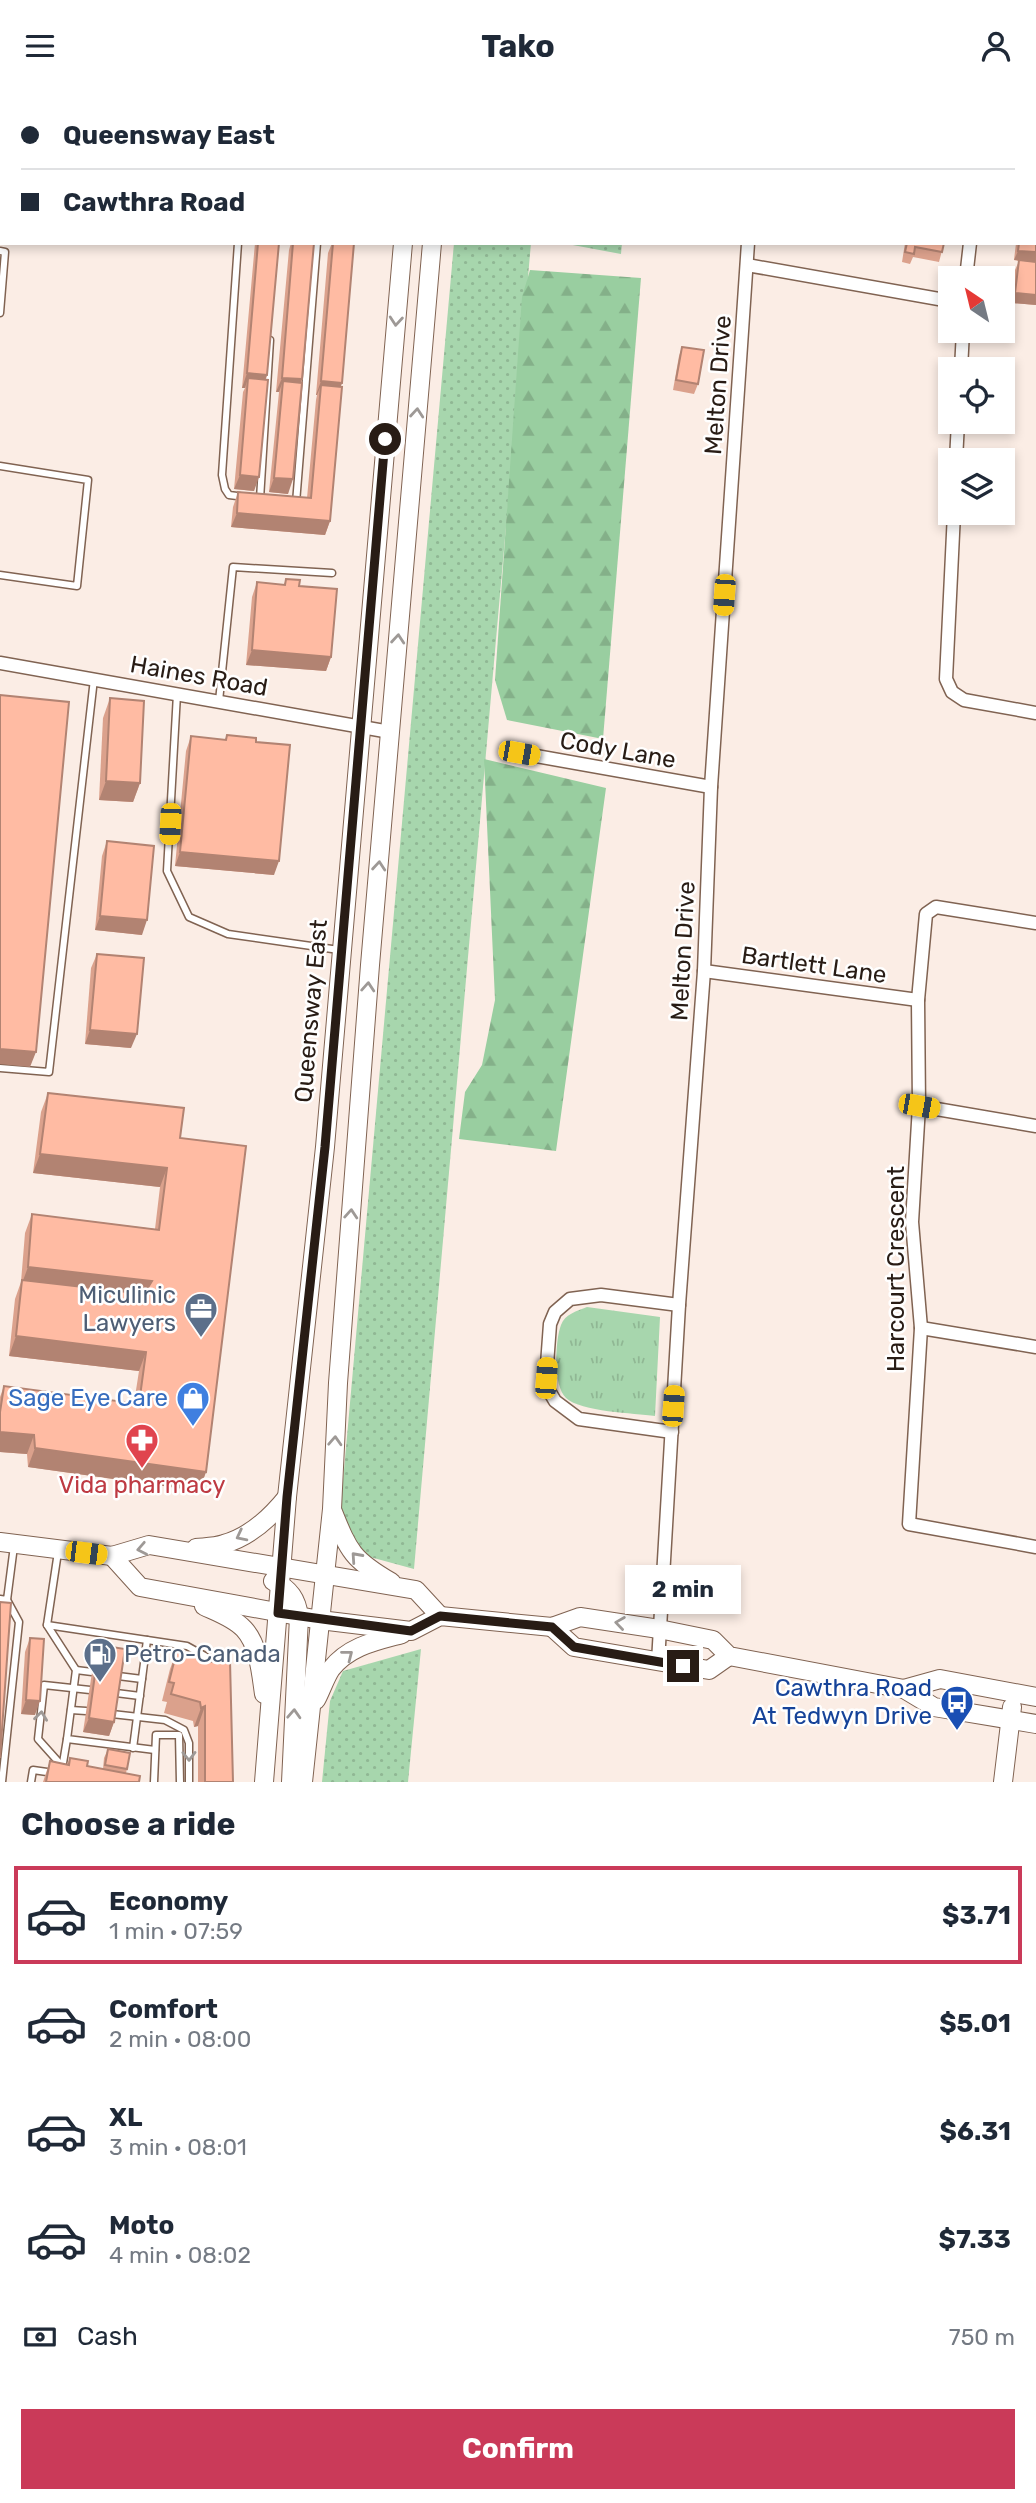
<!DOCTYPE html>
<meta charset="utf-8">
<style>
:root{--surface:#fff;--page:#f2f2f3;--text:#1f2937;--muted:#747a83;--line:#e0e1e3;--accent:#ca3a59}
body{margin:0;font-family:Rubik,sans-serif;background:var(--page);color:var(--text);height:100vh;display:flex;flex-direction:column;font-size:26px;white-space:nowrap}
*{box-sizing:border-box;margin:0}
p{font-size:23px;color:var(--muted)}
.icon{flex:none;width:38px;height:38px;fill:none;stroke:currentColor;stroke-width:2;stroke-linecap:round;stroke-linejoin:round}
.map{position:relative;height:1691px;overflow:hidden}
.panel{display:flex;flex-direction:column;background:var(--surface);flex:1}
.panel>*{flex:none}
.guide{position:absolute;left:0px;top:0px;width:1036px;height:154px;box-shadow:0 4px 10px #0003;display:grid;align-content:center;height:154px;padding:0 21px;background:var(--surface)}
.needle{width:46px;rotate:325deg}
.buttons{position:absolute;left:938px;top:175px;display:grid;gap:14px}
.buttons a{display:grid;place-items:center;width:77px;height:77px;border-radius:0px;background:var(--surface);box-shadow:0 4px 10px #0003;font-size:35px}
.end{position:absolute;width:32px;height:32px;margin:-16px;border:9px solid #281c15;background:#fff;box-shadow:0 0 0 4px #fff}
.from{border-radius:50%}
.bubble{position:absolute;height:49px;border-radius:0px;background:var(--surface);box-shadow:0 4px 10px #0003;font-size:23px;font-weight:700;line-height:49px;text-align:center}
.car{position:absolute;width:21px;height:42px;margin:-21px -10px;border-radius:9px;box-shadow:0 0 5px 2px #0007;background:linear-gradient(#f5c518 24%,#345 0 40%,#f5c518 0 76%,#345 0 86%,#f5c518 0)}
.guide b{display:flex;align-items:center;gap:24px;height:66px;font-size:26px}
.guide b+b{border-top:2px solid var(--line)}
.guide i{width:18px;height:18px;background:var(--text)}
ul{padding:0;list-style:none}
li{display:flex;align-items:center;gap:21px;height:98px;margin:0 14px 10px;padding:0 7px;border:4px solid transparent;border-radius:0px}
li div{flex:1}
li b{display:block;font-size:26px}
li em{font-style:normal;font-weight:700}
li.active{border-color:var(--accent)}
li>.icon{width:63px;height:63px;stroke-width:1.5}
h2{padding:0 21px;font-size:32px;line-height:84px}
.pay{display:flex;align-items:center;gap:18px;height:77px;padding:0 21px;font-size:26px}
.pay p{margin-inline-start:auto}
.primary-button{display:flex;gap:14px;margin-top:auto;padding:14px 21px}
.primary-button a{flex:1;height:80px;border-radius:0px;background:var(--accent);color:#fff;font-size:28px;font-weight:700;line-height:80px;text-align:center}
header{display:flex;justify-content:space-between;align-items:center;height:91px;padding:0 21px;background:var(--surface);font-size:32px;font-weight:700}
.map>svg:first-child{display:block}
</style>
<header><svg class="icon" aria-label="menu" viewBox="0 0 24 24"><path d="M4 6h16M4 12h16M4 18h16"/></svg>Tako<svg class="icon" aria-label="person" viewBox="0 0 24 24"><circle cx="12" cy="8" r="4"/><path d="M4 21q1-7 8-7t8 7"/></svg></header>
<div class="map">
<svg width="1036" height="1691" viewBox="0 0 1036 1691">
<defs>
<pattern id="grass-dots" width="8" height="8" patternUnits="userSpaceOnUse" patternTransform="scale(1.75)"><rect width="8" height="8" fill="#a7d6ad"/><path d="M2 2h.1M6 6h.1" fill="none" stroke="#90b794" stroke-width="1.8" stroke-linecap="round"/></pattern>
<pattern id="forest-firs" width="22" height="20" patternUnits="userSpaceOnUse" patternTransform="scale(1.75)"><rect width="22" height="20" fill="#99cea0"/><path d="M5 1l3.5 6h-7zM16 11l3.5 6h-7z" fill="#84b089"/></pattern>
<pattern id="park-tufts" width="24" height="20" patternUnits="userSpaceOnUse" patternTransform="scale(1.75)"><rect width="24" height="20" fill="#a7d6ad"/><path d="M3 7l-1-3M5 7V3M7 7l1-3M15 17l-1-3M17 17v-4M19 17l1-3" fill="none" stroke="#90b794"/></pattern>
</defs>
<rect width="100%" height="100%" fill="#fbede5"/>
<g fill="url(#grass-dots)">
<path d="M468 0H628L468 2Z"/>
<path d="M454 152H531L414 1478 337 1457Z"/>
<path d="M562 152H622L621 163Z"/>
<path d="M421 1558 408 1691H322L330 1610 343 1580Z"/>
</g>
<g fill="url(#forest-firs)">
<path d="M530 179 641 187 603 648 507 629 495 589 522 206Z"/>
<path d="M484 668 606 697 556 1060 459 1048 465 1001 482 974 495 909Z"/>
</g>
<path fill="url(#park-tufts)" d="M587 1216 660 1226 655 1325C634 1322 581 1321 566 1307 553 1295 555 1249 561 1234 565 1223 577 1220 587 1216Z"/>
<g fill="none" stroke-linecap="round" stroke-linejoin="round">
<defs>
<g id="lane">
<path d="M224 2V0"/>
<path d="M287 2 288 0"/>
<path d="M335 2V0"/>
<path d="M238 152 222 384 225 398 229 404 245 406"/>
<path d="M0 160 5 161 0 222"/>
<path d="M0 375 88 389 77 495 0 484"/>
<path d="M260 408 270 249"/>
<path d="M296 412 317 152"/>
<path d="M177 603 167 780 189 826 228 843 339 859"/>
<path d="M219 610 233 476 332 482"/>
<path d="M0 977 49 981 94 588"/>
<path d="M58 1461 47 1534 187 1555 205 1565 214 1577"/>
<path d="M0 1508 7 1509 14 1455"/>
<path d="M47 1534 76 1579 67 1648 155 1659"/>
<path d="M76 1579 92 1581"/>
<path d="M118 1585 142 1588"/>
<path d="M116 1602 140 1605"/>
<path d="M71 1619 86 1620"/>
<path d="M112 1623 165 1629 184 1639 189 1652V1691"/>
<path d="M133 1657 147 1549"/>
<path d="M63 1676 38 1648 44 1594 90 1599"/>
<path d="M62 1678 67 1648"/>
<path d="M2 1691 19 1531 7 1509"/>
<path d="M31 1691 33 1679 54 1682"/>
<path d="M154 1691 156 1644H179L180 1691"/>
</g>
<g id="street">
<path d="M757 2V0"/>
<path d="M985 2V0"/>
<path d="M747 174 950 210"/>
<path d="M966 187 970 152"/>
<path d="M961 278 963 240"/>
<path d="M956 369 958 331"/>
<path d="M954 422 946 588 952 601 964 609 1036 622"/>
<path d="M0 572 390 641"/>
<path d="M519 662 711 696"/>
<path d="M1036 832 936 816 926 823 918 909 919 1015 912 1131 921 1237 909 1433 1036 1456"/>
<path d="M704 880 918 909"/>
<path d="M919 1015 1036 1035"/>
<path d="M921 1237 1036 1256"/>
<path d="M672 1341 579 1328 555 1310 548 1298 546 1287 550 1233 555 1221 570 1208 601 1204 679 1214"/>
<path d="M658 1571 679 1214 704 880 711 696 748 152"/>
</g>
<g id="secondary">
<path d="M417 2 418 0"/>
<path d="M444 2V0"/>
<path d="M333 1421C349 1461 353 1469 391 1491"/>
<path d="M0 1451 112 1465 149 1454 416 1499 440 1525"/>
<path d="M196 1457C205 1456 215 1456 224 1453 249 1446 271 1426 287 1406"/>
<path d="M112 1465 140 1496 320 1529 411 1540 440 1525 552 1536 580 1526 659 1538 713 1549 729 1565 904 1598 934 1616 1036 1633"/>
<path d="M273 1490C290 1498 297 1508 299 1526L291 1691"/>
<path d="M204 1515C217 1521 234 1527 244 1538 259 1554 261 1583 264 1603"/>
<path d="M552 1536 574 1556 709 1579 729 1565"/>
<path d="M904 1598 940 1588 1036 1606"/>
<path d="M316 1609C321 1600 325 1587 331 1578 349 1555 376 1550 402 1543"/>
<path d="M264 1691 287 1406 325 1056 403 152"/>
<path d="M303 1691 332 1418 338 1292 370 874 432 152"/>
<path d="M1003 1691 1012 1616"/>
</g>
</defs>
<use href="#lane" stroke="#806352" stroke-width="9"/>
<use href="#street" stroke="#806352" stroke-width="15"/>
<use href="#secondary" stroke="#806352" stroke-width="20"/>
<use href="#lane" stroke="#fff" stroke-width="6"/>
<use href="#street" stroke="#fff" stroke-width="12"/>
<use href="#secondary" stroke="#fff" stroke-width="18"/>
</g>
<g fill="#dba18c">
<path d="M1021 0H1036V5H1034V2H1021Z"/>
<path d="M1036 133V214L1012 212 1015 179 1019 170 1014 169 1016 152H1034Z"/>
<path d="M255 152H279L267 284 266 288 254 400 234 398 243 301 245 297H242Z"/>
<path d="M291 152H314L302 288 288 403 269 401 279 301H276L289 159Z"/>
<path d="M332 152H354L342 292 340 296 330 430 325 444 231 436 233 416 238 401 307 407 316 309 317 304H316L328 162Z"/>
<path d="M905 152H944L939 171 913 166 910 173 902 171Z"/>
<path d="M682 256 698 293 694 303 673 299 679 265Z"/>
<path d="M286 488 299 495 331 566 326 580 246 574 252 506 257 491 284 494Z"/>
<path d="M110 607 140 692 133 711 99 709 103 627Z"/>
<path d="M227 644 274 784 175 775 186 660 191 645 225 649Z"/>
<path d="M107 750 142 844 95 839 102 765Z"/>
<path d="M97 863 131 957 85 953 91 877Z"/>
<path d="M48 1002 180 1047 206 1381 199 1400 28 1376 27 1363 0 1361V1306L4 1295 134 1312 139 1280 9 1265 15 1208 21 1191 25 1142 32 1123 155 1138 160 1096 33 1082 41 1021Z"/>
<path d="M30 1547 35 1624 21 1623 25 1561Z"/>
<path d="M99 1554 114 1631 109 1645 83 1641 94 1568Z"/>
<path d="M177 1559 200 1567 233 1691H198V1635L194 1636 193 1630 164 1622 167 1611 162 1610 170 1578Z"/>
<path d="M108 1658 127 1678 126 1682 139 1691H43L50 1670 67 1673 70 1667 87 1675 103 1678 104 1667Z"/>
</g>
<g fill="#b28372">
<path d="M1018 160 1036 161V171L1014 169Z"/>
<path d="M1015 202 1036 204V214L1012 212Z"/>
<path d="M247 282 267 284 262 298 248 287 245 297H242Z"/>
<path d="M282 287 302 288 297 303 283 290 279 301H276Z"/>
<path d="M321 290 342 292 337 306 321 294 317 304H316Z"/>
<path d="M240 384 259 386 254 400 234 398Z"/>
<path d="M274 387 293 388 288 403 269 401Z"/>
<path d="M237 422 330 430 325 444 231 436Z"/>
<path d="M252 559 331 566 326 580 246 574Z"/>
<path d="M106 690 140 692 133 711 99 709Z"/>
<path d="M180 761 279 770 274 784 175 775Z"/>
<path d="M100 825 147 829 142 844 95 839Z"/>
<path d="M90 939 137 943 131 957 85 953Z"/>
<path d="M0 958 36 961 30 976 0 973Z"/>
<path d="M40 1063 167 1077 160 1096 33 1082Z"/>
<path d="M28 1176 152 1190 145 1210 21 1195Z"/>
<path d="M16 1245 146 1261 139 1280 9 1265Z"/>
<path d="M0 1341 34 1344 27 1363 0 1361Z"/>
<path d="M35 1357 206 1381 199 1400 28 1376Z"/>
<path d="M26 1609 40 1610 35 1624 21 1623Z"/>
<path d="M205 1615 198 1635 194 1636 201 1617Z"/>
<path d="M89 1627 114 1631 109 1645 83 1641Z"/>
</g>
<g fill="#ffbba3" stroke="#b28372" stroke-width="2">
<path d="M238 0H253L252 2H238Z"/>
<rect x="266" y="0" width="21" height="2"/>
<path d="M305 0H334V2H304Z"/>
<path d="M348 0H369L368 2H348Z"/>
<rect x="909" y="0" width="37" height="2"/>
<rect x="1034" y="13" width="2" height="29"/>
<rect x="1034" y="51" width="2" height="33"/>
<path d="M1034 88 1036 89V125H1034Z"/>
<path d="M1034 133H1036V161L1018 160 1019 152H1034Z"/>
<path d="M258 152H279L267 284 247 282Z"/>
<path d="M293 152H314L302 288 282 287Z"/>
<path d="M333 152H354L342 292 321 290Z"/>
<path d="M907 152H944L942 161 915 156 914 163 905 161Z"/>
<path d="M1019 169 1036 171V204L1015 202Z"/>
<path d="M682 256 704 259 698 293 676 289Z"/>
<path d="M248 287 268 289 259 386 240 384Z"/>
<path d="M283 290 302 292 293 388 274 387Z"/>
<path d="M321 294 342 296 330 430 237 422 238 401 311 407Z"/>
<path d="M286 488 300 489 299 495 337 498 331 566 252 559 257 491 285 494Z"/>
<path d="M0 604 69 611 36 961 0 958Z"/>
<path d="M110 607 144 610 140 692 106 690Z"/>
<path d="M227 644 256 647V651L290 654 279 770 180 761 191 645 226 649Z"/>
<path d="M107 750 154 755 147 829 100 825Z"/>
<path d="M97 863 144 867 137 943 90 939Z"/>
<path d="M48 1002 184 1017 180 1047 246 1055 206 1381 35 1357 34 1344 0 1341V1321L4 1295 139 1313 146 1261 16 1245 22 1189 144 1203 152 1190 28 1176 32 1123 159 1139 167 1077 40 1063Z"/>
<path d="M0 1511 11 1512 0 1667Z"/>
<path d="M30 1547 44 1548 40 1610 26 1609Z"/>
<path d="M99 1554 125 1558 114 1631 89 1627Z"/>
<path d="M177 1559 200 1567 205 1571 230 1570 233 1691H205V1615L201 1617 200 1611 171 1603 174 1592 169 1591Z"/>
<path d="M108 1658 130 1662 127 1678 105 1674Z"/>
<path d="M70 1667 88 1670 87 1675 140 1685 139 1691H46L50 1670 69 1674Z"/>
</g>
<defs><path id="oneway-chevron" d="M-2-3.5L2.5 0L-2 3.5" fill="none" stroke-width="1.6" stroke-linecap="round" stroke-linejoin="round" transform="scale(1.75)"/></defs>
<g stroke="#9e9996">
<use href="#oneway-chevron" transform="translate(396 230) rotate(95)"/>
<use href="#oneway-chevron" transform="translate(417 322) rotate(-85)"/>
<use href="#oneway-chevron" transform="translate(398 548) rotate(-85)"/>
<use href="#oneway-chevron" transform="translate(379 775) rotate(-85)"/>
<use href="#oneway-chevron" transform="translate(368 896) rotate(-86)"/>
<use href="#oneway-chevron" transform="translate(351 1123) rotate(-86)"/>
<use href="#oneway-chevron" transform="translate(335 1350) rotate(-87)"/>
<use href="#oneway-chevron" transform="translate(241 1445) rotate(153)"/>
<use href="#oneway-chevron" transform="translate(142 1458) rotate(169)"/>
<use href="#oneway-chevron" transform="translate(356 1466) rotate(-132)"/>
<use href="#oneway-chevron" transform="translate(620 1532) rotate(-172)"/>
<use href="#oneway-chevron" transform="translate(348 1564) rotate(-38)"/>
<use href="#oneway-chevron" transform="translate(294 1623) rotate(-87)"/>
<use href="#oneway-chevron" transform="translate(41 1625) rotate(-83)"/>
<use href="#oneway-chevron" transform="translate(189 1665) rotate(89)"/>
</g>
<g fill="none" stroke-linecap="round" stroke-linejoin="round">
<path stroke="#281c15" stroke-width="9" d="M385 348 325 1056 287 1406 278 1522 411 1540 440 1525 552 1536 574 1556 683 1575"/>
</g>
<defs>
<symbol id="office-pin" viewBox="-11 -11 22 30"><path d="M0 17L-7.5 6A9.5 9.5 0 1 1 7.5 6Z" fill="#5c6f8a" stroke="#fff"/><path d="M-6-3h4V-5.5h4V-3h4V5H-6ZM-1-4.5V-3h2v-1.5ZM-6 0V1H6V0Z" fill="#fff"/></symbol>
<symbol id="shop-pin" viewBox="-11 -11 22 30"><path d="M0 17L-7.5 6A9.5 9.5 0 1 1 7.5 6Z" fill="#3f7fe0" stroke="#fff"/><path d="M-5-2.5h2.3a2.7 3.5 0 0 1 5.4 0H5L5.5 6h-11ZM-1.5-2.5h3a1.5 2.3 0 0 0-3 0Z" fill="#fff"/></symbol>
<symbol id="pharmacy-pin" viewBox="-11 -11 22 30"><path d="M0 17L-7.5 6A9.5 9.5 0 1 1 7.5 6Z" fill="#e0444e" stroke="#fff"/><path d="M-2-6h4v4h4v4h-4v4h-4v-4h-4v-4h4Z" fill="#fff"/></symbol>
<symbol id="fuel-pin" viewBox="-11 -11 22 30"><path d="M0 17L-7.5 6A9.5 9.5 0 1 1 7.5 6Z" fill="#5c6f8a" stroke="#fff"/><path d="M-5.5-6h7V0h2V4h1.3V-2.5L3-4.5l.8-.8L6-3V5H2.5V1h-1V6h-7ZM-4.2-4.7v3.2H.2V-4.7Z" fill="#fff"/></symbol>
<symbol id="bus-pin" viewBox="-11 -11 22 30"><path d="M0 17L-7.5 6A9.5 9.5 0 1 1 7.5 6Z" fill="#1a4fb4" stroke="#fff"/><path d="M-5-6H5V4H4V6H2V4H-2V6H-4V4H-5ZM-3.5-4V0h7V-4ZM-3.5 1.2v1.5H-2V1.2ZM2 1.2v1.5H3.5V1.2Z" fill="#fff"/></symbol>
</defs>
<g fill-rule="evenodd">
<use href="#office-pin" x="182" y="1199" width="38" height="52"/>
<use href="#shop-pin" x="174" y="1288" width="38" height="52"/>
<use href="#pharmacy-pin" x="123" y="1330" width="38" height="52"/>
<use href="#fuel-pin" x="81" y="1544" width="38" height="52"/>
<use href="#bus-pin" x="938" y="1592" width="38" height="52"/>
</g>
<g text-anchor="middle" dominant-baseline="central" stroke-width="5" stroke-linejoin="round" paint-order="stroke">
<g font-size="24" fill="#281c15" stroke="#fff">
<text transform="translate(718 294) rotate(-86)">Melton Drive</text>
<text transform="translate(199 585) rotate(10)">Haines Road</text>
<text transform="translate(618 659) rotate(10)">Cody Lane</text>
<text transform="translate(683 860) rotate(-87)">Melton Drive</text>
<text transform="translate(814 874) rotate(8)">Bartlett Lane</text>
<text transform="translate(311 920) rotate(-85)">Queensway East</text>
<text transform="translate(896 1178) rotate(-90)">Harcourt Crescent</text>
</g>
<g font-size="24" fill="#4e5e75" stroke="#fff" text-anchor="end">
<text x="176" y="1204">Miculinic<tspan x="176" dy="28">Lawyers</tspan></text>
<text x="124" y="1563" text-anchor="start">Petro-Canada</text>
</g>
<g font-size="24" fill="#366cbe" stroke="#fff" text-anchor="end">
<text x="168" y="1307">Sage Eye Care</text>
</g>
<g font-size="24" fill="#be3a42" stroke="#fff">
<text x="142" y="1394">Vida pharmacy</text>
</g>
<g font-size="24" fill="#164399" stroke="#fff" text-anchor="end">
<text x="932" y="1597">Cawthra Road<tspan x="932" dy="28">At Tedwyn Drive</tspan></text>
</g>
</g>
</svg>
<div class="buttons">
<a><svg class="needle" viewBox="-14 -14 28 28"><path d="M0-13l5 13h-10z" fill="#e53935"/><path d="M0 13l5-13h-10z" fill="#747a83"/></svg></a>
<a><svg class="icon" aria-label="locate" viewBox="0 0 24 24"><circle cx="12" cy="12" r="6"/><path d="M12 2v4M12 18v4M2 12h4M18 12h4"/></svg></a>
<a><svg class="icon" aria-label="layers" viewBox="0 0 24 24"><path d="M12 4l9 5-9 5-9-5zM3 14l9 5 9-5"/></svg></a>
</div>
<i class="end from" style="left:385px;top:348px"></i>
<i class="end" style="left:683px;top:1575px"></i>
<div class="bubble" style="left:625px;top:1474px;width:116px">2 min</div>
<i class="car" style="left:724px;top:504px;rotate:184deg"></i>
<i class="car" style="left:519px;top:662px;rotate:100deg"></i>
<i class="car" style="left:170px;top:733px;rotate:183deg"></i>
<i class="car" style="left:919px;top:1015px;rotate:100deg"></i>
<i class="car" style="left:546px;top:1287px;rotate:4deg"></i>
<i class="car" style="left:673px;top:1315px;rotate:4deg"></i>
<i class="car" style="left:86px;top:1462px;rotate:97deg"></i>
<div class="guide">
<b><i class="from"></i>Queensway East</b>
<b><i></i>Cawthra Road</b>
</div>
</div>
<section class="panel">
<h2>Choose a ride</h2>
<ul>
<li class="active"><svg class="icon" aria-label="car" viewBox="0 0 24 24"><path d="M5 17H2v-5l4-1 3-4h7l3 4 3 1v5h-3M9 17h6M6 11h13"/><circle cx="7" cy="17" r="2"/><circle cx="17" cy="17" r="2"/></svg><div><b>Economy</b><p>1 min · 07:59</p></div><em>$3.71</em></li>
<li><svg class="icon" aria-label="car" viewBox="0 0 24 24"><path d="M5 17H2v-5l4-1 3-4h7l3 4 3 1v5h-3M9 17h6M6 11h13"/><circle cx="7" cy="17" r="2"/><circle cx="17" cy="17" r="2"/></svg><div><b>Comfort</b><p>2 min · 08:00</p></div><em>$5.01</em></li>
<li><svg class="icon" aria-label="car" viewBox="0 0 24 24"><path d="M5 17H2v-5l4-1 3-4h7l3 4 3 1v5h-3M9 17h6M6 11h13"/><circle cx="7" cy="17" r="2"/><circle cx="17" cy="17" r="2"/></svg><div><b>XL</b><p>3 min · 08:01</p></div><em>$6.31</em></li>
<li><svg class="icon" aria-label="car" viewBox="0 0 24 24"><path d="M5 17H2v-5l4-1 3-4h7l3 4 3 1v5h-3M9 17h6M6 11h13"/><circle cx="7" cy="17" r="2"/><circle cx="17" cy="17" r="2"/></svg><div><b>Moto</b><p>4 min · 08:02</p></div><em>$7.33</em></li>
</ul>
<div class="pay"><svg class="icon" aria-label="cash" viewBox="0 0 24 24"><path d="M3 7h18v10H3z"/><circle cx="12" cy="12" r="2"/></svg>Cash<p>750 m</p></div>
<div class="primary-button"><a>Confirm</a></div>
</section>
